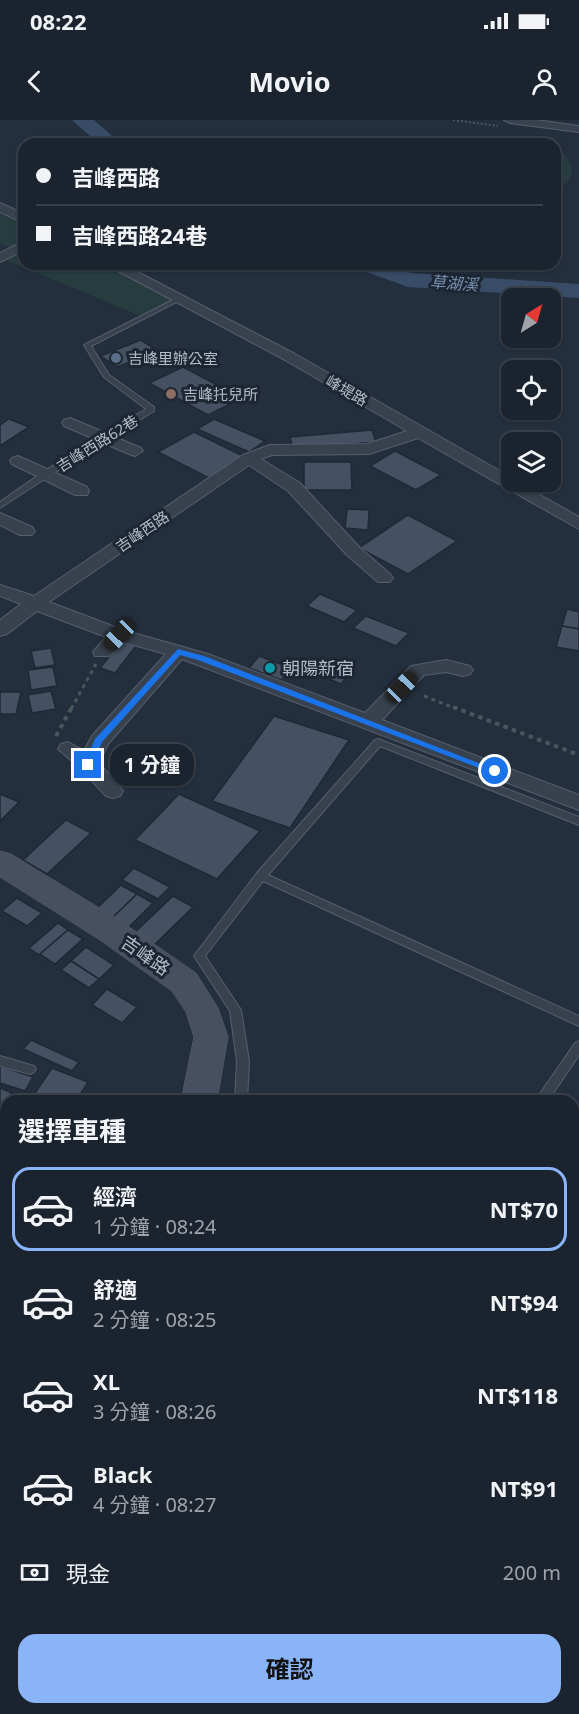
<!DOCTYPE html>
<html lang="zh-TW">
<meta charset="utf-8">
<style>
:root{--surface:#1b232e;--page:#282f3a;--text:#f1f3f6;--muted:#a0a4aa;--line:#39404a;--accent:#8ab4f8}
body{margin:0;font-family:"Noto Sans","Noto Sans TC",sans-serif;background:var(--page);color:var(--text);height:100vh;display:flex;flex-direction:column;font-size:22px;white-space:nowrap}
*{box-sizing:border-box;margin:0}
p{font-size:20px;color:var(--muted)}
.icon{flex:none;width:33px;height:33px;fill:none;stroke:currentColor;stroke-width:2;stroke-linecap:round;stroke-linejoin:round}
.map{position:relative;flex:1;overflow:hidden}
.sheet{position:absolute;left:0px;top:975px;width:579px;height:620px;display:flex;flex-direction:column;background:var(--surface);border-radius:18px 18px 0 0;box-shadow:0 2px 4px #0004,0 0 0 2px var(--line)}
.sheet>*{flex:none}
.hud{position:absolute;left:18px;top:18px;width:543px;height:132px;border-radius:18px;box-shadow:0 2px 4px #0004,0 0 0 2px var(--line);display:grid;align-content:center;height:132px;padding:0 18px;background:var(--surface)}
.needle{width:39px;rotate:37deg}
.controls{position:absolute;left:501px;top:168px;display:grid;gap:12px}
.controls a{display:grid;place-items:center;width:60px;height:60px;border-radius:12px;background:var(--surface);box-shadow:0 2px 4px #0004,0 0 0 2px var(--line);font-size:30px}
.end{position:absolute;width:27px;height:27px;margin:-14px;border:8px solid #1a73e8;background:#fff;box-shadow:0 0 0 3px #fff}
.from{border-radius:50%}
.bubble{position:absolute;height:42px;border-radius:18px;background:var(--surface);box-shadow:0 2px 4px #0004,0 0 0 2px var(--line);font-size:20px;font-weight:700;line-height:42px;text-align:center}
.car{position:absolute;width:18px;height:36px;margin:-18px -9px;border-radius:8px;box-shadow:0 0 4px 2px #0007;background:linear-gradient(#222 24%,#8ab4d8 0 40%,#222 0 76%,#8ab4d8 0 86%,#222 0)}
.hud b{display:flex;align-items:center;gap:21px;height:57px;font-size:22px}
.hud b+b{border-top:2px solid var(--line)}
.hud i{width:15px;height:15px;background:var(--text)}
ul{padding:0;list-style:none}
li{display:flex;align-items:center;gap:18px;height:84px;margin:0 12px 9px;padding:0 6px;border:3px solid transparent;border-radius:18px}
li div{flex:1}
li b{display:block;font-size:22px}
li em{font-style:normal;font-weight:700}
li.on{border-color:var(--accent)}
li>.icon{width:54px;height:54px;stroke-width:1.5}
h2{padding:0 18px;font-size:27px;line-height:72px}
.pay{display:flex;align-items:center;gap:15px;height:66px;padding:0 18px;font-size:22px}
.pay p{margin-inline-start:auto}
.action{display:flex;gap:12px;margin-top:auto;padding:12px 18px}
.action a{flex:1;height:69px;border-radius:18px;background:var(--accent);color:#111;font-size:24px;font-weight:700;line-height:69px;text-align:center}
.status{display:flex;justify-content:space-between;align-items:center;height:42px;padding:0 30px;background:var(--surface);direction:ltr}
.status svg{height:16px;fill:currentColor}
header{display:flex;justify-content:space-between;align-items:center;height:78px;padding:0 18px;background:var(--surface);font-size:27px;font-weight:700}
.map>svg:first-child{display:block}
</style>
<div class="status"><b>08:22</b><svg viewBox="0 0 49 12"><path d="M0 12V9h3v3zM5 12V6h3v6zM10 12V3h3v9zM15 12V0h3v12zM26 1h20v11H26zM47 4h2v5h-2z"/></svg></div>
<header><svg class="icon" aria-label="back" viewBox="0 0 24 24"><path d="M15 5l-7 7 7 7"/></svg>Movio<svg class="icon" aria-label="person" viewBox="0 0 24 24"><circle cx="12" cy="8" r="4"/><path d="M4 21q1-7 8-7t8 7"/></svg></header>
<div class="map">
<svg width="579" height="1594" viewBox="0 0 579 1594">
<rect width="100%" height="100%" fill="#242f3e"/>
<g fill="#263c3f">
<path d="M555 26C576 42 579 57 555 72Z"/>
<path d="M0 92 24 105V121L10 128 0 123Z"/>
<path d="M24 130V144H101L175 181 143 197 6 140Z"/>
</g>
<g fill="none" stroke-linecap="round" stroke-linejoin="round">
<g fill="#394c67" fill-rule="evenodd">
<path d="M72 0H94L121 24H99Z"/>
<path d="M356 144H387L411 153 579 164V178L408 167 359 149Z"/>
</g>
</g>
<g fill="#455162" stroke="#1f2835" stroke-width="1.5">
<path d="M141 220 158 231 117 247 100 236Z"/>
<path d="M183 247 242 278 208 295 149 263Z"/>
<path d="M9 299 29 307 0 326V305Z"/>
<path d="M214 299 265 321 249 332 197 309Z"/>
<path d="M372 310 376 322 293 329 290 317Z"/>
<path d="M194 312 245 337 209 358 158 332Z"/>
<path d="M395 331 441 355 416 370 370 346Z"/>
<path d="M304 342H351L352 370H304Z"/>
<path d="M347 389 369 390 368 410 345 408Z"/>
<path d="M408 395 457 421 408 454 359 428Z"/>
<path d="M320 474 357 490 344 502 307 486Z"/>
<path d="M567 489 579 492V509L562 506Z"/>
<path d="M366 496 409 513 396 526 353 508Z"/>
<path d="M562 506 579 509V531L556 527Z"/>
<path d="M122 521 136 526 115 553 100 548Z"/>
<path d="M51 528 55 545 35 548 31 531Z"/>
<path d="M259 536 291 548 281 560 249 548Z"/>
<path d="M319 544 348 555 341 564 312 552Z"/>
<path d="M53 547 57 566 31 570 28 550Z"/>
<path d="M51 571 56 589 32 593 28 575Z"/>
<path d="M0 572H21L16 594H0Z"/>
<path d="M274 596 349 620 290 708 212 681Z"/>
<path d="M0 674 19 682 0 701Z"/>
<path d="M179 674 260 711 217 759 135 720Z"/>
<path d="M66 700 91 713 47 754 23 740Z"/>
<path d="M134 748 170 767 158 779 122 760Z"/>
<path d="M121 765 137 774 110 800 94 791Z"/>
<path d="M137 774 153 783 126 810 110 800Z"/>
<path d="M173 776 193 787 152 827 132 815Z"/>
<path d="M17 778 42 793 27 806 2 791Z"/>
<path d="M58 803 68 810 39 835 29 828Z"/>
<path d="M68 810 83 819 55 844 40 834Z"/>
<path d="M86 827 114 845 99 859 71 841Z"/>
<path d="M71 841 99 859 89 868 61 850Z"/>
<path d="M107 869 137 887 122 903 92 885Z"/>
<path d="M31 920 79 942 72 951 23 929Z"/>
<path d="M0 946 33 957 25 971 0 963Z"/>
<path d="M52 948 88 962 76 981 31 979Z"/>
<path d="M0 968 12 973 0 992Z"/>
<path d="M0 1328 6 1333V1367L0 1375Z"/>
<path d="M6 1385V1457L0 1452V1392Z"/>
<path d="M0 1539 6 1543V1557L0 1567Z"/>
</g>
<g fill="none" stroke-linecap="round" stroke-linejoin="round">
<defs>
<g id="lane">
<path d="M177 178 182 179 91 226 109 255 154 287V291L49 356 0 388V382L43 352 146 289 104 257 84 225Z"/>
<path d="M378 619 579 697V705L380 626 268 755 579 896V906L263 761 205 836 241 890 249 941 247 981H235L237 941 230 891 194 836 257 753 375 620Z"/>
<path d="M579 921V935L548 981H535L575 923Z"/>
<path d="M0 936 34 946 36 949 34 952 30 954 0 946Z"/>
<path d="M579 1209V1221L573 1222V1210Z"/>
<path d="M0 1467 6 1470V1488L0 1485Z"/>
</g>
<g id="street">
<path d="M504 0H536L579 6V12L510 3Z"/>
<path d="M0 83 24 94V103L0 92Z"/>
<path d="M24 121V130L0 142V133Z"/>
<path d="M105 144H122L295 234 512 358V362H517L579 397V409L418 318 369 334 272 335 261 339 300 363 360 428 390 454 393 458 390 462H378L348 436 288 371 249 345 49 482 126 511 208 534 365 593 411 546 446 540 470 546 473 550 470 554 463 556 446 552 424 555 382 600 579 675V690L182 539 108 624 99 643 123 671 120 676 113 678 106 676 81 649 58 629 61 624 68 622 84 631 92 616 166 534 123 522 109 536H95L93 532 106 517 37 491 7 514 0 516V500L21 484 0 476V465L34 476 243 335 270 325 367 324 407 311 285 240Z"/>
<path d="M70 298 141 328 143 331 135 336 129 334 64 306 62 303 64 300Z"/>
<path d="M18 336 87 367 89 371 87 375H75L12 344 10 341 12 338Z"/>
<path d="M0 393 32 407 35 411 32 415H20L0 405Z"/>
<path d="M6 986V1014L0 1016V988Z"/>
</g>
<g id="secondary">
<path d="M0 731 11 734 119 800 196 853 218 888 228 917 217 981H181L194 917 186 892 172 871 97 818 0 757Z"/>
<path d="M0 1217 6 1218V1256L0 1255Z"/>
<rect x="573" y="1226" width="6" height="40"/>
<rect x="201" y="1588" width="46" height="6"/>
</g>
</defs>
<use href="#lane" stroke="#565f6c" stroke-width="2"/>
<use href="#street" stroke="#565f6c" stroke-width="2"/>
<use href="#secondary" stroke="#565f6c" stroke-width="1"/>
<path stroke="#44595c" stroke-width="2" stroke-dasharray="2 2" stroke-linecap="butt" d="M453 0 498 6"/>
<g stroke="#44595c" stroke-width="3" stroke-dasharray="4 4" stroke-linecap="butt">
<path d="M424 576 457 589"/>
<path d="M71 589 96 544"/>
</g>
<g stroke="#44595c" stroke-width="4" stroke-dasharray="4.5 4.5" stroke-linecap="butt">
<path d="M453 587 579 635"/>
<path d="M56 616 72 587"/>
</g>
<use href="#lane" fill="#38414e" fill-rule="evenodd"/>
<use href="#street" fill="#38414e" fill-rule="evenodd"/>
<use href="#secondary" fill="#465061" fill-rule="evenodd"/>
</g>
<path fill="#1a73e8" d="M178 529 204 536 499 651 492 653 198 540 180 535 102 622 91 647H85L84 645 95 619Z"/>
<circle fill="#5c6f8a" stroke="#1d2633" stroke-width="2" cx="116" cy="238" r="6"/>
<circle fill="#8d6e63" stroke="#1d2633" stroke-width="2" cx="171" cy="274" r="6"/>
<circle fill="#0f9aa8" stroke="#1d2633" stroke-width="2" cx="270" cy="548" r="6"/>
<g text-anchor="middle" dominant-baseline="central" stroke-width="6" stroke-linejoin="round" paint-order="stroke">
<g font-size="15" fill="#b4bcc9" stroke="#1d2633" text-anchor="start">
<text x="128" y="238">吉峰里辦公室</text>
<text x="183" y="274">吉峰托兒所</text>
</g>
<g font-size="15" fill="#b4bcc9" stroke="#1d2633">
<text transform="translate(347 270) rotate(30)">峰堤路</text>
<text transform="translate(97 323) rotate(-32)">吉峰西路62巷</text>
<text transform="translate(142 411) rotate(-34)">吉峰西路</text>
</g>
<g font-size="16" font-style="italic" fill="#7c92b1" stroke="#1d2633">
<text transform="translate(454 163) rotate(4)">草湖溪</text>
</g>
<g font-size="18" fill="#b4bcc9" stroke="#1d2633" text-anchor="start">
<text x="282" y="548">朝陽新宿</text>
</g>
<g font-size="18" fill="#b4bcc9" stroke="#1d2633">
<text transform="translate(146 835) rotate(35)">吉峰路</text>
</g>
</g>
</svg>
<div class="controls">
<a><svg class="needle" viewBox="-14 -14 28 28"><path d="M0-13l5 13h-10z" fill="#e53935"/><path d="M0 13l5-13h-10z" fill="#a0a4aa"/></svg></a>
<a><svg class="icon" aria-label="locate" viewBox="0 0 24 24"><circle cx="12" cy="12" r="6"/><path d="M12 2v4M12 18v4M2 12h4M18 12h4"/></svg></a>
<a><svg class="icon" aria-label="layers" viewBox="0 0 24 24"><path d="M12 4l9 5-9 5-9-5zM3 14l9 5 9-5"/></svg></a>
</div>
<i class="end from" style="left:495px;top:651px"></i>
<i class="end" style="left:88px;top:645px"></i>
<div class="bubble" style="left:110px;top:624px;width:84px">1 分鐘</div>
<i class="car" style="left:119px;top:515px;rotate:224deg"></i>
<i class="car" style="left:402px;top:567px;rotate:44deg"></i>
<div class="hud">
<b><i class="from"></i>吉峰西路</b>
<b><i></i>吉峰西路24巷</b>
</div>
<section class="sheet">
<h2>選擇車種</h2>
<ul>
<li class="on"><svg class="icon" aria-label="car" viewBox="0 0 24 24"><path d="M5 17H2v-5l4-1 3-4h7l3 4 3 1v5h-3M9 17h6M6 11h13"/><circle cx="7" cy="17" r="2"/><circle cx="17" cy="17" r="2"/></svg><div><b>經濟</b><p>1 分鐘 · 08:24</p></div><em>NT$70</em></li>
<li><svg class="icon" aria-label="car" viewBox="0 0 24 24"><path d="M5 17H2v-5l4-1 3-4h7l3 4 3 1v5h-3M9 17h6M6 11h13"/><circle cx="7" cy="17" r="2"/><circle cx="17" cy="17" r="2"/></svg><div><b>舒適</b><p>2 分鐘 · 08:25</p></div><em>NT$94</em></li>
<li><svg class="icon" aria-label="car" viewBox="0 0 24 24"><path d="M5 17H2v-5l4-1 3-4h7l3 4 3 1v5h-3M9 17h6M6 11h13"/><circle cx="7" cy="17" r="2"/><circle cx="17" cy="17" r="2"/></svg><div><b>XL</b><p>3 分鐘 · 08:26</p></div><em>NT$118</em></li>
<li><svg class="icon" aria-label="car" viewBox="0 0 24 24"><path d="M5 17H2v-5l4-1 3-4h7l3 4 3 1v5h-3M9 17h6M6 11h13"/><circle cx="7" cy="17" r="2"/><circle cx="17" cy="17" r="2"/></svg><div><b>Black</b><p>4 分鐘 · 08:27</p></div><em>NT$91</em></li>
</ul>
<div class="pay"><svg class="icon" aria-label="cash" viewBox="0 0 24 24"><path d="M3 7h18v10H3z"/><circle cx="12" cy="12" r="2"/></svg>現金<p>200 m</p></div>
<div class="action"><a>確認</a></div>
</section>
</div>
